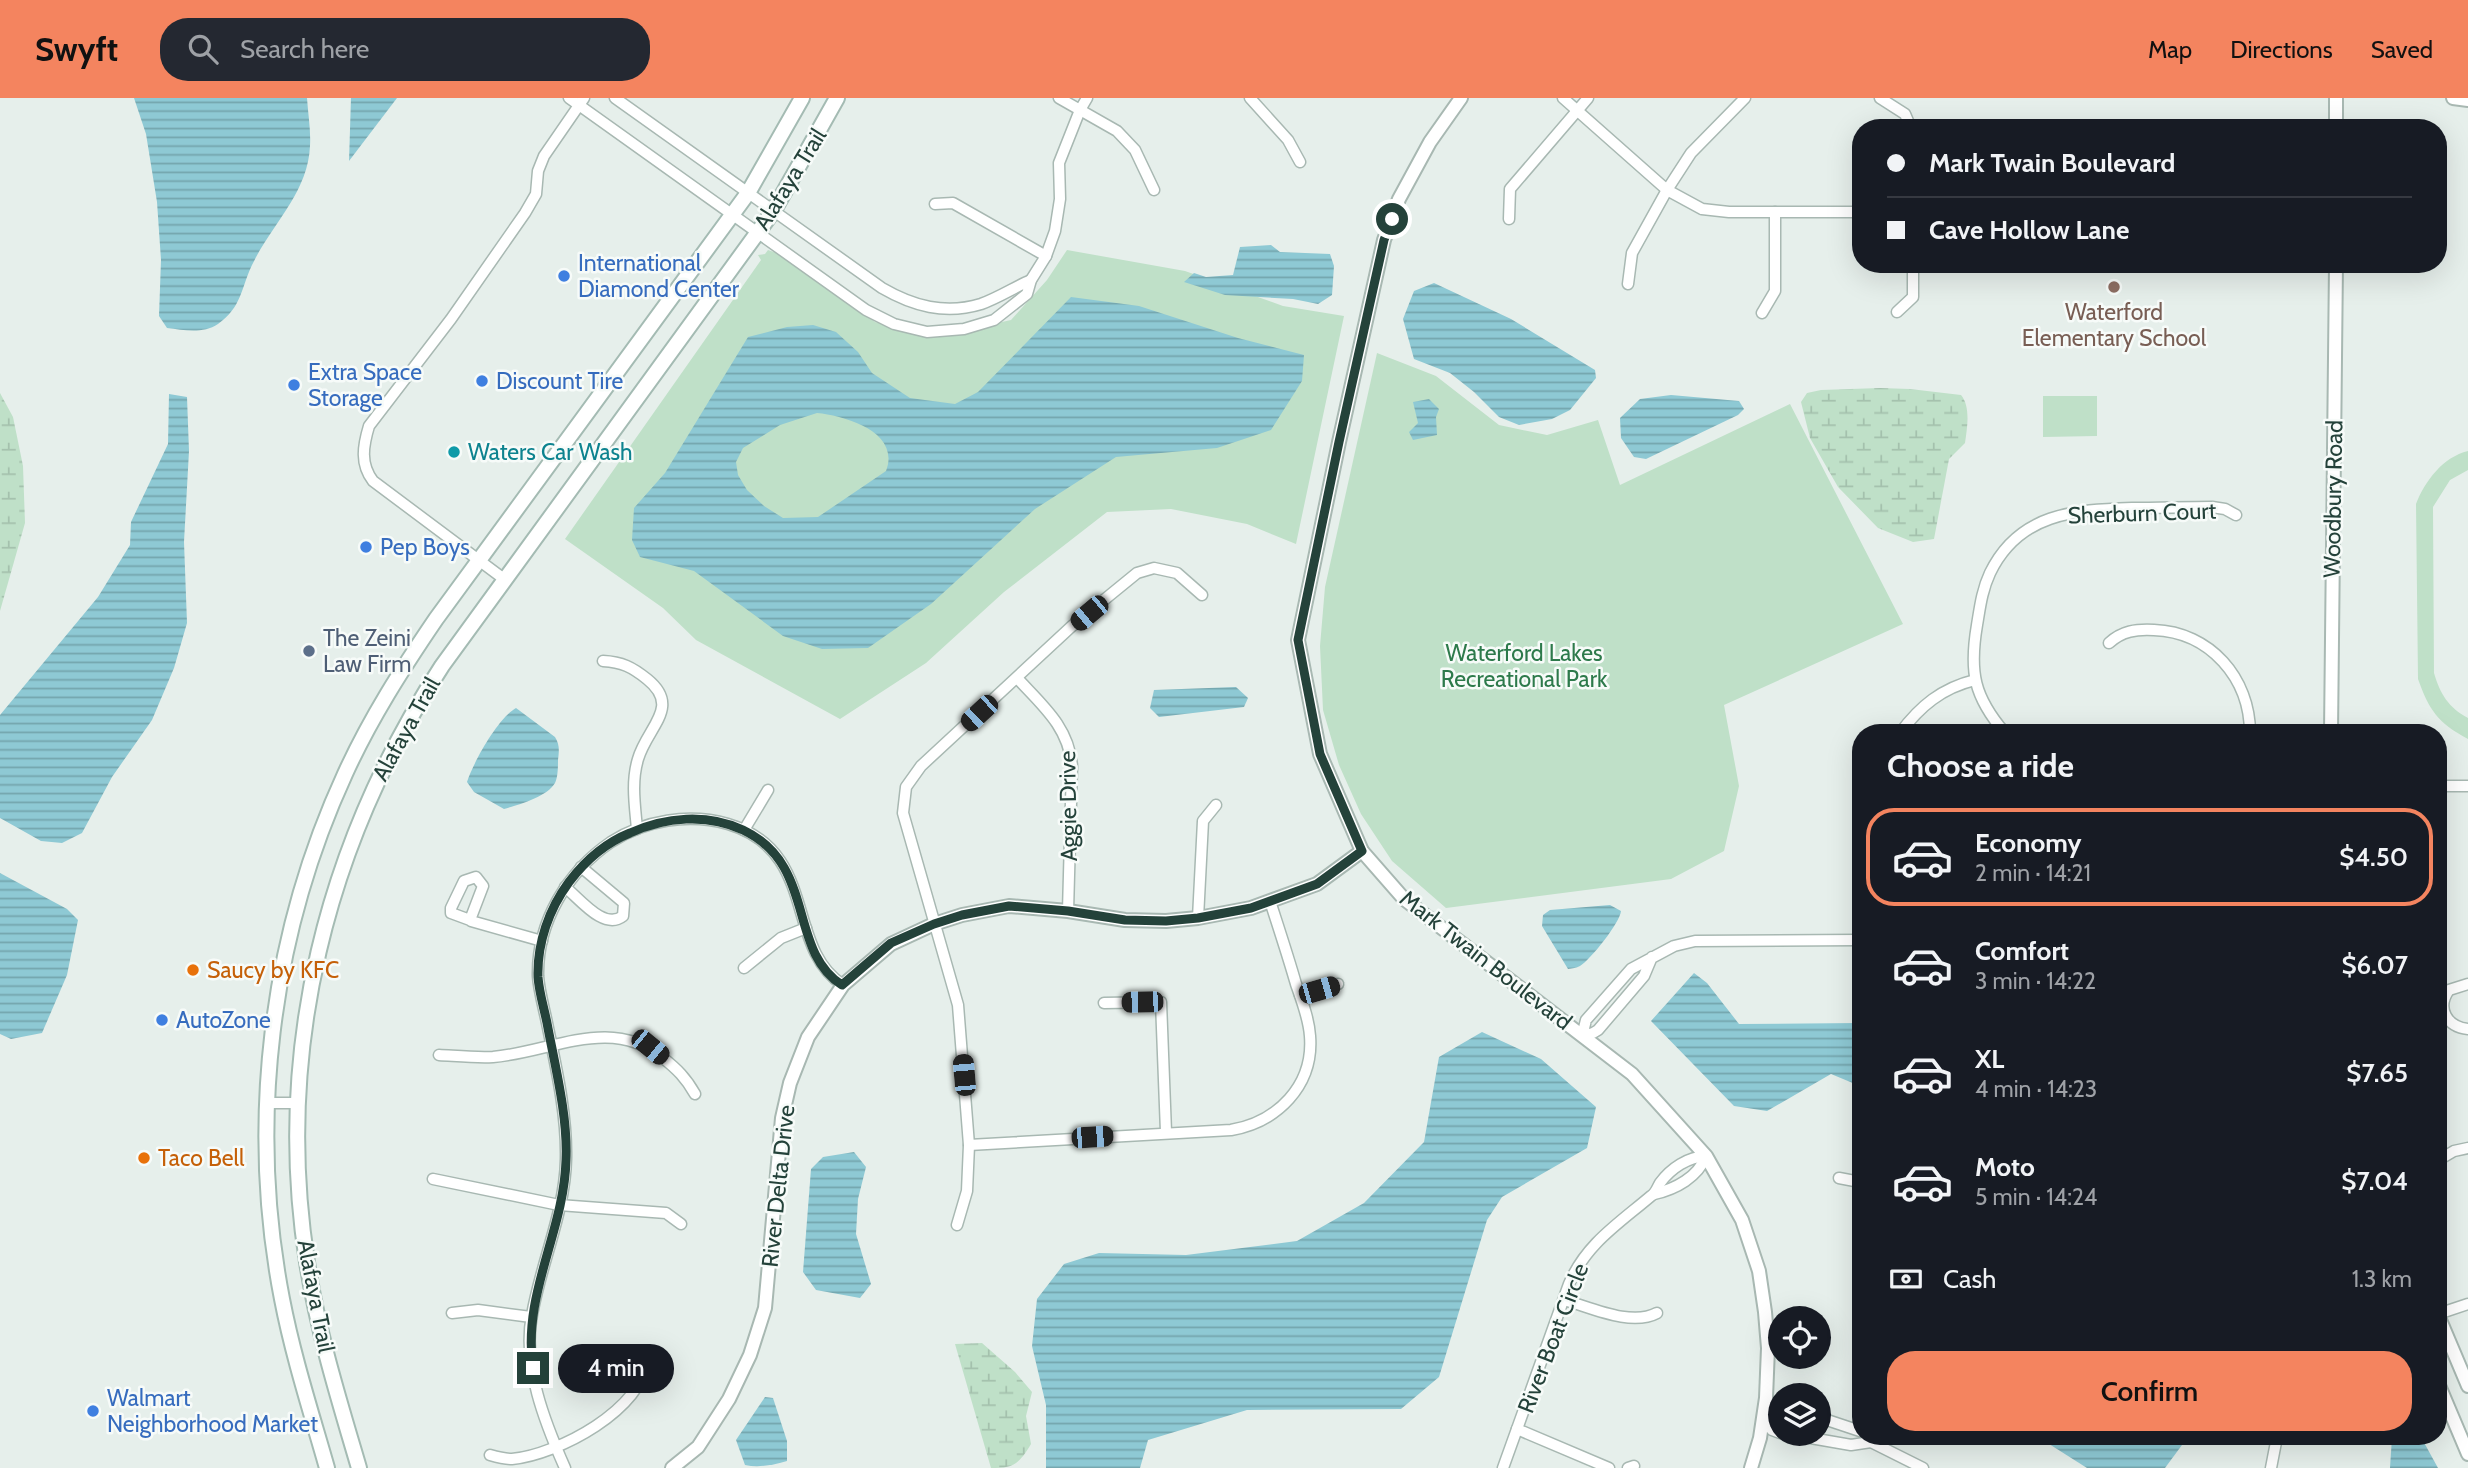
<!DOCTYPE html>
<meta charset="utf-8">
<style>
:root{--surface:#171b24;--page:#242831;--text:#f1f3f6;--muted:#9ea1a6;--line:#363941;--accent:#f4845f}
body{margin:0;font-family:Cabin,sans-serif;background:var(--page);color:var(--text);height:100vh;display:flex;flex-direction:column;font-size:26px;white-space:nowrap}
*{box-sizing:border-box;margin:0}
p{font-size:23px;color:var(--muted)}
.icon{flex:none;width:38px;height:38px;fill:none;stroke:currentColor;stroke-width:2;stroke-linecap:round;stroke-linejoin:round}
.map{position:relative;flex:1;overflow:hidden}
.side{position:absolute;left:1852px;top:626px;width:595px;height:721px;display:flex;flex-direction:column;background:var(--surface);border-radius:28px;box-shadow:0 7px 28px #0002}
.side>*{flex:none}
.top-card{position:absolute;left:1852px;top:21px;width:595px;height:154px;border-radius:28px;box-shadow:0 7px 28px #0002;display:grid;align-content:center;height:154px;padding:0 35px;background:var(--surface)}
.fabs{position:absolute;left:1768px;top:1208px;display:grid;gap:14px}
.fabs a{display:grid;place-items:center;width:63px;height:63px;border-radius:50%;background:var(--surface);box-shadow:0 7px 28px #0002;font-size:35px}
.end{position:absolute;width:32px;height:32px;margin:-16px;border:9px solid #24423a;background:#fff;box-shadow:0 0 0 4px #fff}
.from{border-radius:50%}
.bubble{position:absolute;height:49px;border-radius:24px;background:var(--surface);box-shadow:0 7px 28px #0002;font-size:23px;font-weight:600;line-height:49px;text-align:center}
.car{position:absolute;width:21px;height:42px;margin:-21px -10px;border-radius:9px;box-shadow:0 0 5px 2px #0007;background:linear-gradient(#222 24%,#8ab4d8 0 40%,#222 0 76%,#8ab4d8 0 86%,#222 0)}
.top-card b{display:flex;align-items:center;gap:24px;height:66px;font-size:26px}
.top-card b+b{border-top:2px solid var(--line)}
.top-card i{width:18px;height:18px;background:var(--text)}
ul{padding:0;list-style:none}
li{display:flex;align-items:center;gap:21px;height:98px;margin:0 14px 10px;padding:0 21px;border:4px solid transparent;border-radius:28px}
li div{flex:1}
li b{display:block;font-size:26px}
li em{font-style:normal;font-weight:600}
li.on{border-color:var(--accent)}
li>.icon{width:63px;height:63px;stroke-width:1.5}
h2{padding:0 35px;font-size:32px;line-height:84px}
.pay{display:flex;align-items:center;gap:18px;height:77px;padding:0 35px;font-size:26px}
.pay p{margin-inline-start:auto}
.primary-button{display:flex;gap:14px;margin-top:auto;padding:14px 35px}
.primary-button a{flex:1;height:80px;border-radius:28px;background:var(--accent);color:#111;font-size:28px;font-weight:600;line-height:80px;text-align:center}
header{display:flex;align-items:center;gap:42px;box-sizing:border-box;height:98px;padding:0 35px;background:var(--accent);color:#111}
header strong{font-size:33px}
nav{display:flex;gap:38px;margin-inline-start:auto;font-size:24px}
.search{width:490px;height:63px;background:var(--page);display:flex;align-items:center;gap:18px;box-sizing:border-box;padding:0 24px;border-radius:28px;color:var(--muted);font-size:26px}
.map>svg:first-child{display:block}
</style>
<header>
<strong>Swyft</strong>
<div class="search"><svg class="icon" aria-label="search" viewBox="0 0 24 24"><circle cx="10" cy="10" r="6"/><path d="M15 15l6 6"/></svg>Search here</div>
<nav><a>Map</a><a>Directions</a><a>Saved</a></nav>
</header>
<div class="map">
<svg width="2468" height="1370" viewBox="0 0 2468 1370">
<defs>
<pattern id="wetland-marsh" width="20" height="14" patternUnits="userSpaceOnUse" patternTransform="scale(1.75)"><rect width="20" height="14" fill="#bfe0c8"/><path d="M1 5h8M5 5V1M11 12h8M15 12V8" fill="none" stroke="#a4c1ad"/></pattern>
<pattern id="water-rules" width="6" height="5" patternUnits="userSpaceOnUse" patternTransform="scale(1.75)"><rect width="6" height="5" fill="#8ec9d4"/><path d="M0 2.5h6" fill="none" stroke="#74a5ad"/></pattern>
</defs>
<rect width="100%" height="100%" fill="#e6efeb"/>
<g fill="url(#wetland-marsh)">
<path d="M1880 290 1910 291 1961 297C1971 309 1967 330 1965 345L1949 361 1934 441 1913 444 1878 430 1838 389 1810 340 1801 304 1807 295 1821 292Z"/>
<path d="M0 295 13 319 23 368 25 425 0 513Z"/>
<path d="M982 1245 1015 1274 1032 1294 1026 1318 1031 1346C1019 1366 1014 1370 991 1370L955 1246Z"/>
</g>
<g fill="#bfe0c8">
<path d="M768 152 785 158 875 224 929 240 1011 222 1047 182 1067 152 1185 173 1283 208 1344 218 1296 446 1247 426 1171 411 1107 414 1004 494 926 565 840 621 696 542 663 510 565 441 761 162 758 157 765 156Z"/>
<path d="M1377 255 1436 278 1499 327 1547 337 1598 322 1620 387 1790 306 1903 526 1724 607 1739 688 1724 753 1671 781 1446 810 1392 763 1361 716 1339 667 1323 612 1320 548 1325 489Z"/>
<path d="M2043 298H2097V338L2043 339Z"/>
<path d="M2468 353V372L2450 382 2433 409 2434 575C2440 596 2449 610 2468 620V641C2438 625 2429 612 2418 581L2416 406C2425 383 2443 359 2468 353Z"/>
</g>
<g fill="url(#water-rules)" fill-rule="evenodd">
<path d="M134 0H307C308 16 311 32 310 48 308 95 271 127 252 167 241 190 242 209 218 226 203 236 184 232 167 230L159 218 161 162 157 104 146 36Z"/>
<path d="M351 0H397L349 63Z"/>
<path d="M1271 147 1280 154 1330 156 1334 168 1332 197 1318 206 1293 201 1225 197 1184 184 1194 175 1206 179 1233 177 1240 149Z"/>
<path d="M1434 185 1511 221 1595 272 1596 280 1570 312 1552 321 1519 327 1499 319 1474 294 1450 275 1414 261 1403 221 1414 193Z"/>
<path d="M1071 199 1139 208 1238 240 1304 257 1302 283 1271 332 1217 350 1116 359 1035 411 931 506 868 550 822 551 783 538 694 473 640 459 632 442 634 410 665 375 748 239 787 229 813 227 836 234 858 254 872 275 910 300 955 306 978 294ZM817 315C846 318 901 334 886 373L818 419 783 420 764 408 747 392 738 377 736 364 743 350 780 327Z"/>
<path d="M169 296 187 299 189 353 184 444 187 525 174 570 152 622 112 679 82 735 62 745 41 743 0 720V617L98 499 130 447 131 424 168 346Z"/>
<path d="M1671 297 1739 303 1744 311 1738 317 1646 361 1634 359 1621 340 1620 320 1640 301Z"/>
<path d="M1429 301 1439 311 1436 319 1437 337 1413 342 1409 334 1418 325 1413 304Z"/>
<path d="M1236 589 1248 600 1244 609 1159 619 1150 610 1154 592Z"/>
<path d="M516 610 555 639C560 647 559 653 558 662 558 668 558 679 555 685 547 699 518 707 504 711L474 694 467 684C473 665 498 620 516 610Z"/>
<path d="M0 775 67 811 78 822 67 877 42 935 11 941 0 936Z"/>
<path d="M1610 807 1621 813C1620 825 1590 862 1580 868 1576 870 1573 870 1568 871L1542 828 1543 817 1550 812Z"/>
<path d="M1694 875 1707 885 1739 926 1860 925V988L1831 976 1767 1013 1734 1008 1651 923Z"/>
<path d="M1482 934 1541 961 1596 1009 1587 1050 1502 1099 1487 1122 1439 1279 1401 1311 1247 1312 1148 1342 1140 1370H1046V1307L1032 1248 1037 1201 1064 1166 1099 1155 1186 1157 1297 1143 1364 1105 1424 1044 1439 959Z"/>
<path d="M854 1054 866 1069 858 1101 856 1136 871 1186 860 1200 816 1192 803 1174 811 1071 823 1059Z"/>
<path d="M765 1299 773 1300 787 1343V1363C773 1367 759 1370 745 1367L736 1342Z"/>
<path d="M2038 1339H2182V1347L2165 1370H2087Z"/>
<path d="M2392 1339H2421L2438 1370H2390Z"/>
</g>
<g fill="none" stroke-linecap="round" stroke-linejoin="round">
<defs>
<g id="minor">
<path d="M569 0 866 212 894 226 927 234 964 231 994 222 1027 196 1031 182 1046 158 1055 133 1060 101 1059 65 1080 12 1087 0"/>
<path d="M615 0 882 190C913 208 945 217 981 206 998 200 1015 189 1031 182"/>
<path d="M1059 0 1117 33 1135 52 1154 92"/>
<path d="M1250 0 1288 42 1300 64"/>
<path d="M1563 0 1667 92 1702 111 1729 114H1860"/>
<path d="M1880 0 1905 16 1911 30"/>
<path d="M935 106 953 105 1046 158"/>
<path d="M1509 121 1510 91 1588 0"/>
<path d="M1628 186 1632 155 1667 92 1691 55 1745 0"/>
<path d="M1897 214 1913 199V166"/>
<path d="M1762 215 1775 193V114"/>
<path d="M504 481 373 383C360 366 363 348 369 328L451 221 525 115 536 96 538 73 544 58 584 0"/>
<path d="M2109 545C2122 533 2136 531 2154 532 2210 534 2250 580 2250 635"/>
<path d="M603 563C622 564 632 569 647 581 682 609 647 629 638 661 631 684 635 708 637 731"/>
<path d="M1017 580C1042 607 1069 629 1072 668L1068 813"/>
<path d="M1900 635C1920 608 1942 590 1975 582"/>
<path d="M2005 635C1974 599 1969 574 1977 527 1980 509 1982 492 1990 475 2019 415 2074 412 2132 410 2159 410 2185 409 2212 409L2225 411 2236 417"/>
<path d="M2438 688H2468"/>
<path d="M744 732 768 692"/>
<path d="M565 789C580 801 604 833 623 818L624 805 581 769"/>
<path d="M1198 820 1203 723 1216 707"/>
<path d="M470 822 483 788 476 779 464 783 451 810V815L470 822 471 823 542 843"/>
<path d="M1652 859 1644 878 1598 932 1593 935 1582 938 1586 922 1631 871 1674 848 1695 843 1860 842"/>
<path d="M744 870 781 840 806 830"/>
<path d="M2468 886 2449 892C2436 910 2447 929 2468 931"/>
<path d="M1300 897 1338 886"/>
<path d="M1104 905 1161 904 1166 1034"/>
<path d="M439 957C457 958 476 960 493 959 553 954 610 917 663 960 677 971 686 980 695 996"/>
<path d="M267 1005H298"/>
<path d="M969 1047 1231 1032C1277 1024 1314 988 1310 938 1309 921 1302 903 1296 886 1288 858 1279 831 1270 803"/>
<path d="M2442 1060 2454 1053 2468 1050"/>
<path d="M1839 1080 1860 1084"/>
<path d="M433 1081 559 1107 666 1115 681 1126"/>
<path d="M1654 1096C1676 1091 1698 1079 1706 1058"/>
<path d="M957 1127 967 1093 969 1047 958 907 903 715 906 689 921 668 1072 528 1137 475 1154 470 1177 475 1202 497"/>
<path d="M1564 1202C1590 1209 1631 1229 1657 1215"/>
<path d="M452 1215 478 1212 531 1219"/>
<path d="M2438 1216 2468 1206"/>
<path d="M1780 1313 1763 1321 1772 1332 1780 1335"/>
<path d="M1818 1319 1860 1333"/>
<path d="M1517 1331 1609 1370"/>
<path d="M1782 1335 1851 1347 1871 1344"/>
<path d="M1867 1339 1871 1344 1923 1370"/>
<path d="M490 1357C497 1359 505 1361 512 1361 557 1357 645 1311 647 1260"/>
<path d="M565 1370C545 1325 522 1267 532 1217 541 1165 565 1114 566 1061 567 1016 556 969 547 925 544 910 539 893 538 878 537 824 567 774 611 744 645 722 689 715 728 726 819 753 784 849 843 887"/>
<path d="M1503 1370 1569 1186C1586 1146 1618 1126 1651 1098 1656 1095 1657 1090 1660 1085 1671 1070 1688 1059 1706 1058"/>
<path d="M1628 1370 1634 1368"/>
<path d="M2271 1370 2277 1339"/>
</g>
<g id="tertiary">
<path d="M1461 0 1430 44 1399 101 1384 142 1339 344 1298 542 1320 656 1362 753 1404 801 1632 976 1706 1058 1742 1122 1759 1173 1765 1214 1768 1250 1766 1300 1760 1340 1751 1370"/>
<path d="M2453 0 2468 2"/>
<path d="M2336 30V0"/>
<path d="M2331 635 2336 166"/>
<path d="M2438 1217 2468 1288"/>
<path d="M2438 1285 2468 1356"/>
<path d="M672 1370 698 1349 729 1301 750 1257 765 1210 782 1020 790 985 808 939 843 887 891 846 934 826 962 817 1009 808 1068 813 1125 822 1166 823 1198 820 1251 810 1317 786 1362 753"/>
</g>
<g id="secondary">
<path d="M327 1370C311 1314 293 1258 282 1201 248 1026 270 839 345 676 370 621 402 571 436 521L748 95 802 0"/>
<path d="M359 1370C339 1302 318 1235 307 1164 274 953 326 746 442 568L774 112 837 0"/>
</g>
</defs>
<use href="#minor" stroke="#a8b8b2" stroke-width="13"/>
<use href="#tertiary" stroke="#a8b8b2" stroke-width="16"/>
<use href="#secondary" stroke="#a4bbb3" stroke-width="18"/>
<use href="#minor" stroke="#fff" stroke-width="10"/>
<use href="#tertiary" stroke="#fff" stroke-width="12"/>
<use href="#secondary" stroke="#fff" stroke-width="14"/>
</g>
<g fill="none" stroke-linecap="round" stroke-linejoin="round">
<path stroke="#24423a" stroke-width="9" d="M533 1270C522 1196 564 1134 566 1062 568 1019 555 968 547 925 544 910 539 894 538 879 537 845 549 811 569 784 585 763 605 745 630 735 665 719 707 715 743 732 817 767 787 852 842 887L891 845 934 826 962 817 1009 808 1068 813 1125 822 1166 823 1198 820 1251 810 1317 786 1362 753 1320 656 1298 542 1339 344 1384 142 1392 121"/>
</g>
<g fill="#3f7fe0" stroke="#f7fbf9" stroke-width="2.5">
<circle cx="564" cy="178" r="7"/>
<circle cx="482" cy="283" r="7"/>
<circle cx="294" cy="287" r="7"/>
<circle cx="366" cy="449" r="7"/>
<circle cx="162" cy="922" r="7"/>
<circle cx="93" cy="1313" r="7"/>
</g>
<circle fill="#8d6e63" stroke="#f7fbf9" stroke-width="2.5" cx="2114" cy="189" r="7"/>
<circle fill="#0f9aa8" stroke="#f7fbf9" stroke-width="2.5" cx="454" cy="354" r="7"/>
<circle fill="#5c6f8a" stroke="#f7fbf9" stroke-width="2.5" cx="309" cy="553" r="7"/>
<g fill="#e8710a" stroke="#f7fbf9" stroke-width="2.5">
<circle cx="193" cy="872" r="7"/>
<circle cx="144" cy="1060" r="7"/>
</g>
<g text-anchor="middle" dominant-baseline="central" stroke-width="5" stroke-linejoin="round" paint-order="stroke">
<g font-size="23" fill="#24423a" stroke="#f7fbf9">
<text transform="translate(790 81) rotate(-58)">Alafaya Trail</text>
<text transform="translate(2333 401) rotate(-89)">Woodbury Road</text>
<text transform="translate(2142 415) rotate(-2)">Sherburn Court</text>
<text transform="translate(406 631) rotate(-61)">Alafaya Trail</text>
<text transform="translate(1068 708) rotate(-91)">Aggie Drive</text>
<text transform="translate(1486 862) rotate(38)">Mark Twain Boulevard</text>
<text transform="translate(778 1088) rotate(-84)">River Delta Drive</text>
<text transform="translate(316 1198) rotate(79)">Alafaya Trail</text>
<text transform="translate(1553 1240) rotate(-69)">River Boat Circle</text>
</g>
<g font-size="23" fill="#366cbe" stroke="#f7fbf9" text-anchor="start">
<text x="578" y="165">International<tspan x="578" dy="26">Diamond Center</tspan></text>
<text x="308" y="274">Extra Space<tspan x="308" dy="26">Storage</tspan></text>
<text x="496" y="283">Discount Tire</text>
<text x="380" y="449">Pep Boys</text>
<text x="176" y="922">AutoZone</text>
<text x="107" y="1300">Walmart<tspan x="107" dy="26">Neighborhood Market</tspan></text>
</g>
<g font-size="23" fill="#785e54" stroke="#f7fbf9">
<text x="2114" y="214">Waterford<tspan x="2114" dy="26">Elementary School</tspan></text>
</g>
<g font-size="23" fill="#0d838f" stroke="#f7fbf9" text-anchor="start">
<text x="468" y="354">Waters Car Wash</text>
</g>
<g font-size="23" fill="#4e5e75" stroke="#f7fbf9" text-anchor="start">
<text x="323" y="540">The Zeini<tspan x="323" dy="26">Law Firm</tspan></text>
</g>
<g font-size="23" fill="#2d7a4b" stroke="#f7fbf9">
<text x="1524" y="555">Waterford Lakes<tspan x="1524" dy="26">Recreational Park</tspan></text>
</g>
<g font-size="23" fill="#c56008" stroke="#f7fbf9" text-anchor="start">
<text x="207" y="872">Saucy by KFC</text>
<text x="158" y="1060">Taco Bell</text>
</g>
</g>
</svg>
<div class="fabs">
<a><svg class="icon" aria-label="locate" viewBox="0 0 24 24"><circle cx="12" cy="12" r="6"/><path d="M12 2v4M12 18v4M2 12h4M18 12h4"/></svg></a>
<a><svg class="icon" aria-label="layers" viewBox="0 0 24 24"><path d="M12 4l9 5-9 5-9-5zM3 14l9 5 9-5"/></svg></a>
</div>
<i class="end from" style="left:1392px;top:121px"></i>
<i class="end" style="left:533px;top:1270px"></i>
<div class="bubble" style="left:558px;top:1246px;width:116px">4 min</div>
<i class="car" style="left:1089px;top:515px;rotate:230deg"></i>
<i class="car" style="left:979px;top:615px;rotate:227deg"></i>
<i class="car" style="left:1319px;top:892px;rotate:74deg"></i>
<i class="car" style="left:1142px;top:904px;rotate:269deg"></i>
<i class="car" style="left:650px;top:949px;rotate:129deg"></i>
<i class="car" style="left:964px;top:977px;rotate:355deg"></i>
<i class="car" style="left:1092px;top:1039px;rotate:86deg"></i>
<div class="top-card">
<b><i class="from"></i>Mark Twain Boulevard</b>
<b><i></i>Cave Hollow Lane</b>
</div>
<section class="side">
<h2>Choose a ride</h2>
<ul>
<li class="on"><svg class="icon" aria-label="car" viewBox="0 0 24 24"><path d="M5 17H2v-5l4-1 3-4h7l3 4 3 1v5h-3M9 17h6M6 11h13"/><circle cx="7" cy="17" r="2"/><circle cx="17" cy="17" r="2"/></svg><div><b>Economy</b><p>2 min · 14:21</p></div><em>$4.50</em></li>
<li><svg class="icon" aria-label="car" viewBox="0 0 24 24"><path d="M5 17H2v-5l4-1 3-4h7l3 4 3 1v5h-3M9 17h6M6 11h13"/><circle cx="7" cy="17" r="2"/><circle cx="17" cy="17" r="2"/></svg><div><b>Comfort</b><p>3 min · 14:22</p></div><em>$6.07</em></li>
<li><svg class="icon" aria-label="car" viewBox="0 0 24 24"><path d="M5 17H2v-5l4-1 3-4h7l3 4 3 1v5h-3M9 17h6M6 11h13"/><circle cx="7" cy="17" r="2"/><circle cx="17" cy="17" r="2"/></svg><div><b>XL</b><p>4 min · 14:23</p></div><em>$7.65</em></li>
<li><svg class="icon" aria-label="car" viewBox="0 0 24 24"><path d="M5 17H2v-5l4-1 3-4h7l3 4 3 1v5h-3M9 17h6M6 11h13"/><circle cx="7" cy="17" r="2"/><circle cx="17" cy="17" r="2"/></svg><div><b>Moto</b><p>5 min · 14:24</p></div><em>$7.04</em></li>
</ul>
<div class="pay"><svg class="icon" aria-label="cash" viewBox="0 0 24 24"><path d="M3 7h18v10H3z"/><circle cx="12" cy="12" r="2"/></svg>Cash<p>1.3 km</p></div>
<div class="primary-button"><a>Confirm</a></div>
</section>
</div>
